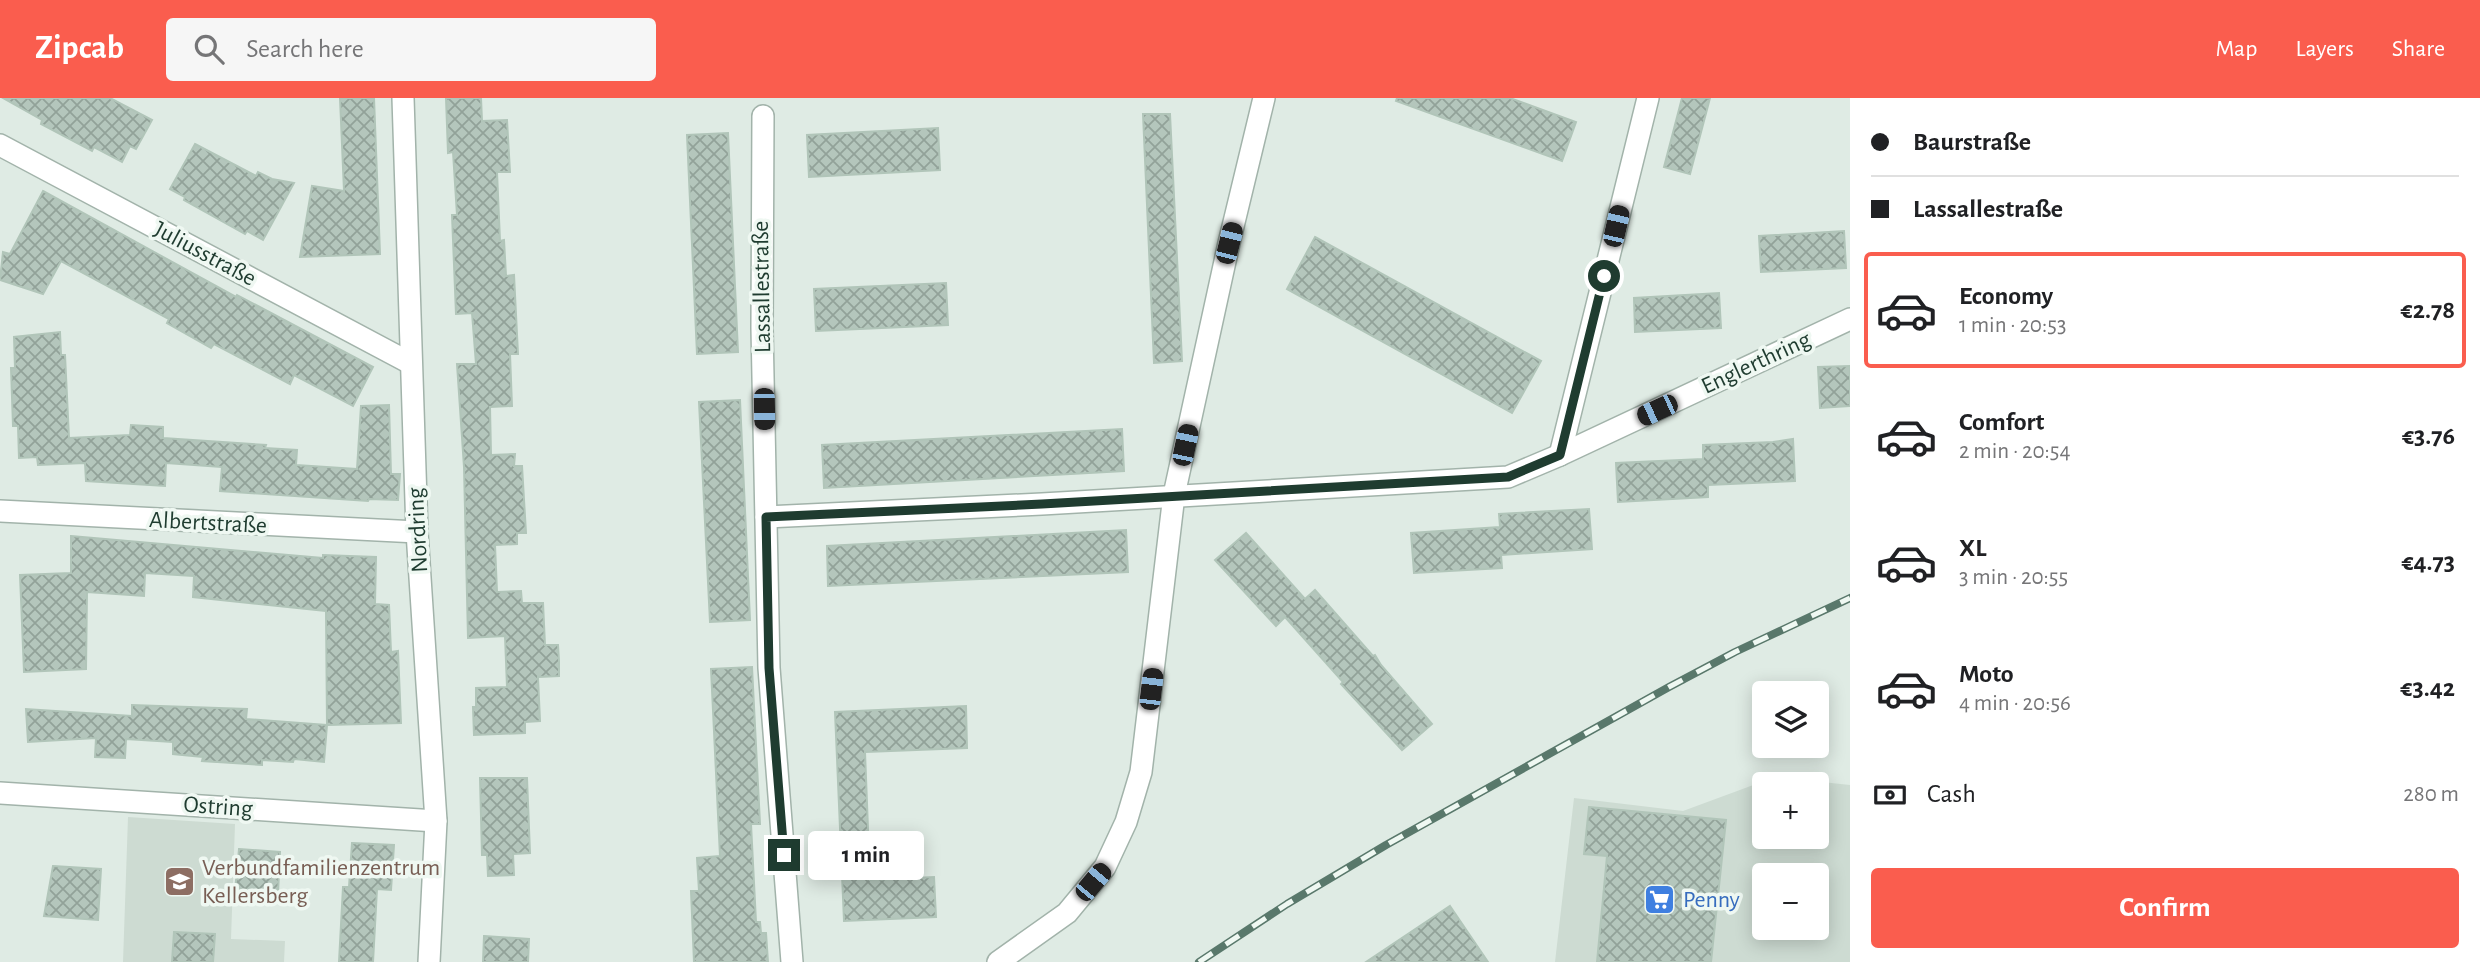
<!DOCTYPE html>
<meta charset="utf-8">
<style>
:root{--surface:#fff;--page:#f6f6f6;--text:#202124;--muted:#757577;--line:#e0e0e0;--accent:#fa5d4e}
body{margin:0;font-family:"Alegreya Sans",sans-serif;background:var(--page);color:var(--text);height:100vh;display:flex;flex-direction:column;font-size:26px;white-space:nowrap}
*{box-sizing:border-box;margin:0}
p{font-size:23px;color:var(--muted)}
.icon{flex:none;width:38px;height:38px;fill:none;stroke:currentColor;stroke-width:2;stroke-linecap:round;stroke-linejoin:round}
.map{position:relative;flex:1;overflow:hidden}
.details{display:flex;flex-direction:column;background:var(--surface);width:630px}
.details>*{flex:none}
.top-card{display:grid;align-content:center;height:154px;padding:0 21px;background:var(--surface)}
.buttons{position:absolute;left:1752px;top:583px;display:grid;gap:14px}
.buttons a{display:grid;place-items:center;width:77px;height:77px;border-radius:7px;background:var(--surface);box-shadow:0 4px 18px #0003;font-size:35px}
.end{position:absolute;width:32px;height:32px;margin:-16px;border:9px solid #1f3c30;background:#fff;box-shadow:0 0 0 4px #fff}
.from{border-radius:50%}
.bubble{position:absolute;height:49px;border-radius:7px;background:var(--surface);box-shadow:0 4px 18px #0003;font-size:23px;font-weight:700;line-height:49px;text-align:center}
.car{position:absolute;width:21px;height:42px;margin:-21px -10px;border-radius:9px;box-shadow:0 0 5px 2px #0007;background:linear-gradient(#222 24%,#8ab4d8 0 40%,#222 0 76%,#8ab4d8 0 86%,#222 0)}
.top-card b{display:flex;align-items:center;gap:24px;height:66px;font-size:26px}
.top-card b+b{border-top:2px solid var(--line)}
.top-card i{width:18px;height:18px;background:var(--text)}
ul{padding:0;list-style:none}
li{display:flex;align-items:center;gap:21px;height:116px;margin:0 14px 10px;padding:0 7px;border:4px solid transparent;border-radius:7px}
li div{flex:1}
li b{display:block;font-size:26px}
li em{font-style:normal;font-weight:700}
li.active{border-color:var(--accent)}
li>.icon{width:63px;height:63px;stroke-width:1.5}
.pay{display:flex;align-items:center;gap:18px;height:77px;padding:0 21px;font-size:26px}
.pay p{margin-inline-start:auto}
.action{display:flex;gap:14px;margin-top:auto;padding:14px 21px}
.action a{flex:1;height:80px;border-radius:7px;background:var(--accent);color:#fff;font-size:28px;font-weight:700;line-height:80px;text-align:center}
header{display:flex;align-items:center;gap:42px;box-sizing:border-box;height:98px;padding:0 35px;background:var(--accent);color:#fff}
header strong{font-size:33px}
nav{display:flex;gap:38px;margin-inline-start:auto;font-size:24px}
.search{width:490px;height:63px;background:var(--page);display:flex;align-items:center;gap:18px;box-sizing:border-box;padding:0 24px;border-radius:7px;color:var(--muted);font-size:26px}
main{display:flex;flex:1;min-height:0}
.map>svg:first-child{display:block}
</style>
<header>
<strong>Zipcab</strong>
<div class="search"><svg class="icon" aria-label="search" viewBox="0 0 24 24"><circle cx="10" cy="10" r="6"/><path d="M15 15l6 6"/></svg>Search here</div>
<nav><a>Map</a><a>Layers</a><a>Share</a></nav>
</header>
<main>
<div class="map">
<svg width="1850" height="864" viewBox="0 0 1850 864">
<defs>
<pattern id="building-cross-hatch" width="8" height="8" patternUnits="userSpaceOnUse" patternTransform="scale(1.75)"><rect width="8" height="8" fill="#b4c6bc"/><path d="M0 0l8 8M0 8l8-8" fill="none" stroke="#92a299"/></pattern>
</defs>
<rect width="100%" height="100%" fill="#dfebe4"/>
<g fill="#cddbd2" fill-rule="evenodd">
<path d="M1775 679 1850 687V864H1555L1574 700 1683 713ZM1764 686H1816V738H1764ZM1764 777H1816V830H1764Z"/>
<path d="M128 719 235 726 231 841 285 843 284 864H123Z"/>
</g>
<g fill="url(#building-cross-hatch)" stroke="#b1c5b9" stroke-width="2">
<path d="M3 0H110L152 22 136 51 130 48 122 64 94 49 92 53 41 26 42 22Z"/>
<path d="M340 0H374L380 156 300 159 312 88 344 93Z"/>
<path d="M446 0H481L482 23 507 22 510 74H497L500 143 504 142 506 178 514 177 518 256H510L512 308 490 309 491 357 515 356 514 368H522L526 435H517V446L495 447 497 494 521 493 522 505H543L545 547H558L559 563V578L538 579 540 623 525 624V635L474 637 473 609H476V590L507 589 505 538 468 540 464 369 457 266H476L472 215 456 216 452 117H457L453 54 448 55Z"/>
<path d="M1397 0H1510L1576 24 1562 63 1396 3Z"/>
<path d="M1682 0H1710L1690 76 1664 69Z"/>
<path d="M1143 16H1170L1182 263 1154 265Z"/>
<path d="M938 30 940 72 809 79 807 37Z"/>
<path d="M728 35 738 254 697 256 687 37Z"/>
<path d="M195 46 256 78 258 74 272 81 294 85 263 142 247 133 245 136 184 102 185 99 170 91Z"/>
<path d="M43 93 236 199 237 197 373 269 353 308 294 277 290 286 214 246 211 250 167 225 169 221 61 163 43 196 0 182 3 154 10 156Z"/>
<path d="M1844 133 1846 170 1761 174 1759 138Z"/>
<path d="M1315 139 1541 263 1512 315 1287 191Z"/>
<path d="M946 185 948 227 816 233 814 191Z"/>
<path d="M1719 195 1721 230 1635 234 1634 200Z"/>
<path d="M60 234 61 257H65L69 340 130 337 131 327 163 329V340L266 347 265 350 297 352 296 367 357 371 361 308 389 307 391 376H400L398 402 369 401 368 403 220 393 222 369 166 365 165 388 86 383 85 365 38 367 37 359 19 360 18 328H13L11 270H15L14 239Z"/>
<path d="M1850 268V308L1820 310 1818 269Z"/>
<path d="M740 302 750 522 710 524 699 304Z"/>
<path d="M1122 331 1124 373 824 390 822 347Z"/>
<path d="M1793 341 1795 383 1708 387V399L1618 404 1616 365 1703 361V347L1773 344Z"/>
<path d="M1589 411 1592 451 1501 457 1502 470 1414 475 1411 435 1500 429 1499 416Z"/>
<path d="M1126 432 1128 474 828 488 827 448Z"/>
<path d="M1246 435 1305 501 1315 492 1373 558 1375 557 1381 567 1432 626 1402 652 1341 586 1343 584 1285 519 1276 528 1215 462Z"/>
<path d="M71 438 323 460V457L376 459 375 506 389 507 391 554 398 553 401 625 327 627 324 664 294 661 293 664 262 662V667L202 663 203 659 173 656V644L126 641 125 660 95 659 96 640 28 644 26 611 132 618V607L247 611 246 621 327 627 326 513 193 499 194 478 145 475 144 498 87 494 86 571 24 574 20 477 71 475Z"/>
<path d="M752 569 760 726H751L756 824H760L761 835H766L768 864H694L691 793H699L697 760 720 758 711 571Z"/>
<path d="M966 608 967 650 865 654 870 782 934 779 936 819 844 823 835 614Z"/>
<path d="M480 680H527L530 755 513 756 514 777 488 778 487 757H482Z"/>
<path d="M1589 709 1726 722 1711 864H1597L1607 758 1584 756Z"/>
<path d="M352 745 394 747 391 792 377 791 373 864H339L343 789H349Z"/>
<path d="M239 751 280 754 278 796 235 793Z"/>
<path d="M53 768 101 771 98 822 44 818Z"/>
<path d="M1450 808 1488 864H1366Z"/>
<path d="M174 834 215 836 213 864H172Z"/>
<path d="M484 838 529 841 528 864H483Z"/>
</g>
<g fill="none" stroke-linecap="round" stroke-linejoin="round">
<defs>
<g id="minor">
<path d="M403 0 417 434 436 723 429 864"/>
<path d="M763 18 762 230 769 570 792 864"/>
<path d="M0 47 410 265"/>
<path d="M1560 357 1648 0"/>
<path d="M0 413 417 434"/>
<path d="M766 419 1042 406 1508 379 1560 357 1850 221"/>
<path d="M0 695 436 723"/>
<path d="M998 864 1067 815 1105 769 1126 724 1141 674 1174 397 1229 145 1264 0"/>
</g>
</defs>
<use href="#minor" stroke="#a2b3aa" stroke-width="24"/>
<use href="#minor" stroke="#fff" stroke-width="21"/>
<defs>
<path id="rail" d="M1199 864 1287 806 1386 747 1669 589 1735 554 1850 500"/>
</defs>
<use href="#rail" stroke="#59786b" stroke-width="8"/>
<use href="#rail" stroke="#eff8f2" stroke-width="5" stroke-dasharray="16" stroke-linecap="butt"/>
</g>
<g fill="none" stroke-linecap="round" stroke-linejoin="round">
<path stroke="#1f3c30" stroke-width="9" d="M784 757 769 570 766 419 1042 406 1508 379 1560 357 1604 178"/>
</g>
<defs>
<symbol id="school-square" viewBox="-11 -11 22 22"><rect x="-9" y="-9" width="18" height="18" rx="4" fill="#8d6e63" stroke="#eff8f2"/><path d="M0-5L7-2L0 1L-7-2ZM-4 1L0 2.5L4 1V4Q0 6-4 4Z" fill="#fff"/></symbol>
<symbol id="supermarket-square" viewBox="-11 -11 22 22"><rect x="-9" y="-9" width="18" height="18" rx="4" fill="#3f7fe0" stroke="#eff8f2"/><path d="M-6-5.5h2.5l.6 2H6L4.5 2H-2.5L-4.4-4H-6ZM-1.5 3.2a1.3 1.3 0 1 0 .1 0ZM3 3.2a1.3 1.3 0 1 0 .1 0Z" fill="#fff"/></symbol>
</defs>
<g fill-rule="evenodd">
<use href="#school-square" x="162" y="766" width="35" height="35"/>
<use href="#supermarket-square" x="1642" y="784" width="35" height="35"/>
</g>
<g text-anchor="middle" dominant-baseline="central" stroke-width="7" stroke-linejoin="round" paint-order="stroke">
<g font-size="24" fill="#1f3c30" stroke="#eff8f2">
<text transform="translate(205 156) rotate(28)">Juliusstraße</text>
<text transform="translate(762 189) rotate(-91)">Lassallestraße</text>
<text transform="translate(1756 265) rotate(-25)">Englerthring</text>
<text transform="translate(208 425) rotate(3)">Albertstraße</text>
<text transform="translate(418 432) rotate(-93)">Nordring</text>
<text transform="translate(218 709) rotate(4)">Ostring</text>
</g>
<g font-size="24" fill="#785e54" stroke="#eff8f2" text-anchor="start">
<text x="202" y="770">Verbundfamilienzentrum<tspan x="202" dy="28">Kellersberg</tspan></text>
</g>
<g font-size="24" fill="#366cbe" stroke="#eff8f2" text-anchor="start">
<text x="1683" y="802">Penny</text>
</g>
</g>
</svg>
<div class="buttons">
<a><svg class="icon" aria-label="layers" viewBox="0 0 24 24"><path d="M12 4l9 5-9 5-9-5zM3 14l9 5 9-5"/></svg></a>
<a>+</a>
<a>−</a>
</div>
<i class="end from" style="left:1604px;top:178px"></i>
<i class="end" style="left:784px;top:757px"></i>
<div class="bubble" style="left:808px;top:733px;width:116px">1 min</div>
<i class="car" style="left:1616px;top:128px;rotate:13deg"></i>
<i class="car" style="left:1229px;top:145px;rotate:14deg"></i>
<i class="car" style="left:764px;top:311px;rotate:179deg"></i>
<i class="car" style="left:1657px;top:312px;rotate:245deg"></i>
<i class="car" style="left:1185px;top:347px;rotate:12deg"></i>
<i class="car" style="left:1151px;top:591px;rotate:7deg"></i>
<i class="car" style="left:1093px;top:784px;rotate:40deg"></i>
</div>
<section class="details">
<div class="top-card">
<b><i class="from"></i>Baurstraße</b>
<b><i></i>Lassallestraße</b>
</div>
<ul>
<li class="active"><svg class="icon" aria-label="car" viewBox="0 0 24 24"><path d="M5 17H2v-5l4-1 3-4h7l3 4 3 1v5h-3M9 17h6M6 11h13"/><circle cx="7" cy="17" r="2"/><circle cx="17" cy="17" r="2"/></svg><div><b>Economy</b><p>1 min · 20:53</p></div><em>€2.78</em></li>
<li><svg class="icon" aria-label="car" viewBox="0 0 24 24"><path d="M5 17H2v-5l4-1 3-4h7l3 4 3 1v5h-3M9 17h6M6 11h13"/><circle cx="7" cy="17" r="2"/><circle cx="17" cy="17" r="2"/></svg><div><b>Comfort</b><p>2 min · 20:54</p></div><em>€3.76</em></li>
<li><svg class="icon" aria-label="car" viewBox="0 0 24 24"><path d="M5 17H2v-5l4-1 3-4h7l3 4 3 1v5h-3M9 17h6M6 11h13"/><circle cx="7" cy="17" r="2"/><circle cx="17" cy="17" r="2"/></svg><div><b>XL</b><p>3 min · 20:55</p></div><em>€4.73</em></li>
<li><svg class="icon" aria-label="car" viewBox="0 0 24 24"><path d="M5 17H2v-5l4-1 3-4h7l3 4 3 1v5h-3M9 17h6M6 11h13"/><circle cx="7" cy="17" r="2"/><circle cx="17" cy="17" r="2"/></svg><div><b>Moto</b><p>4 min · 20:56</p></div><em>€3.42</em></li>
</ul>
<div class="pay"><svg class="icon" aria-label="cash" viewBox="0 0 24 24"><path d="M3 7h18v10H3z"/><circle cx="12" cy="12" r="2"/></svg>Cash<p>280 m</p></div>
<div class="action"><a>Confirm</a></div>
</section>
</main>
